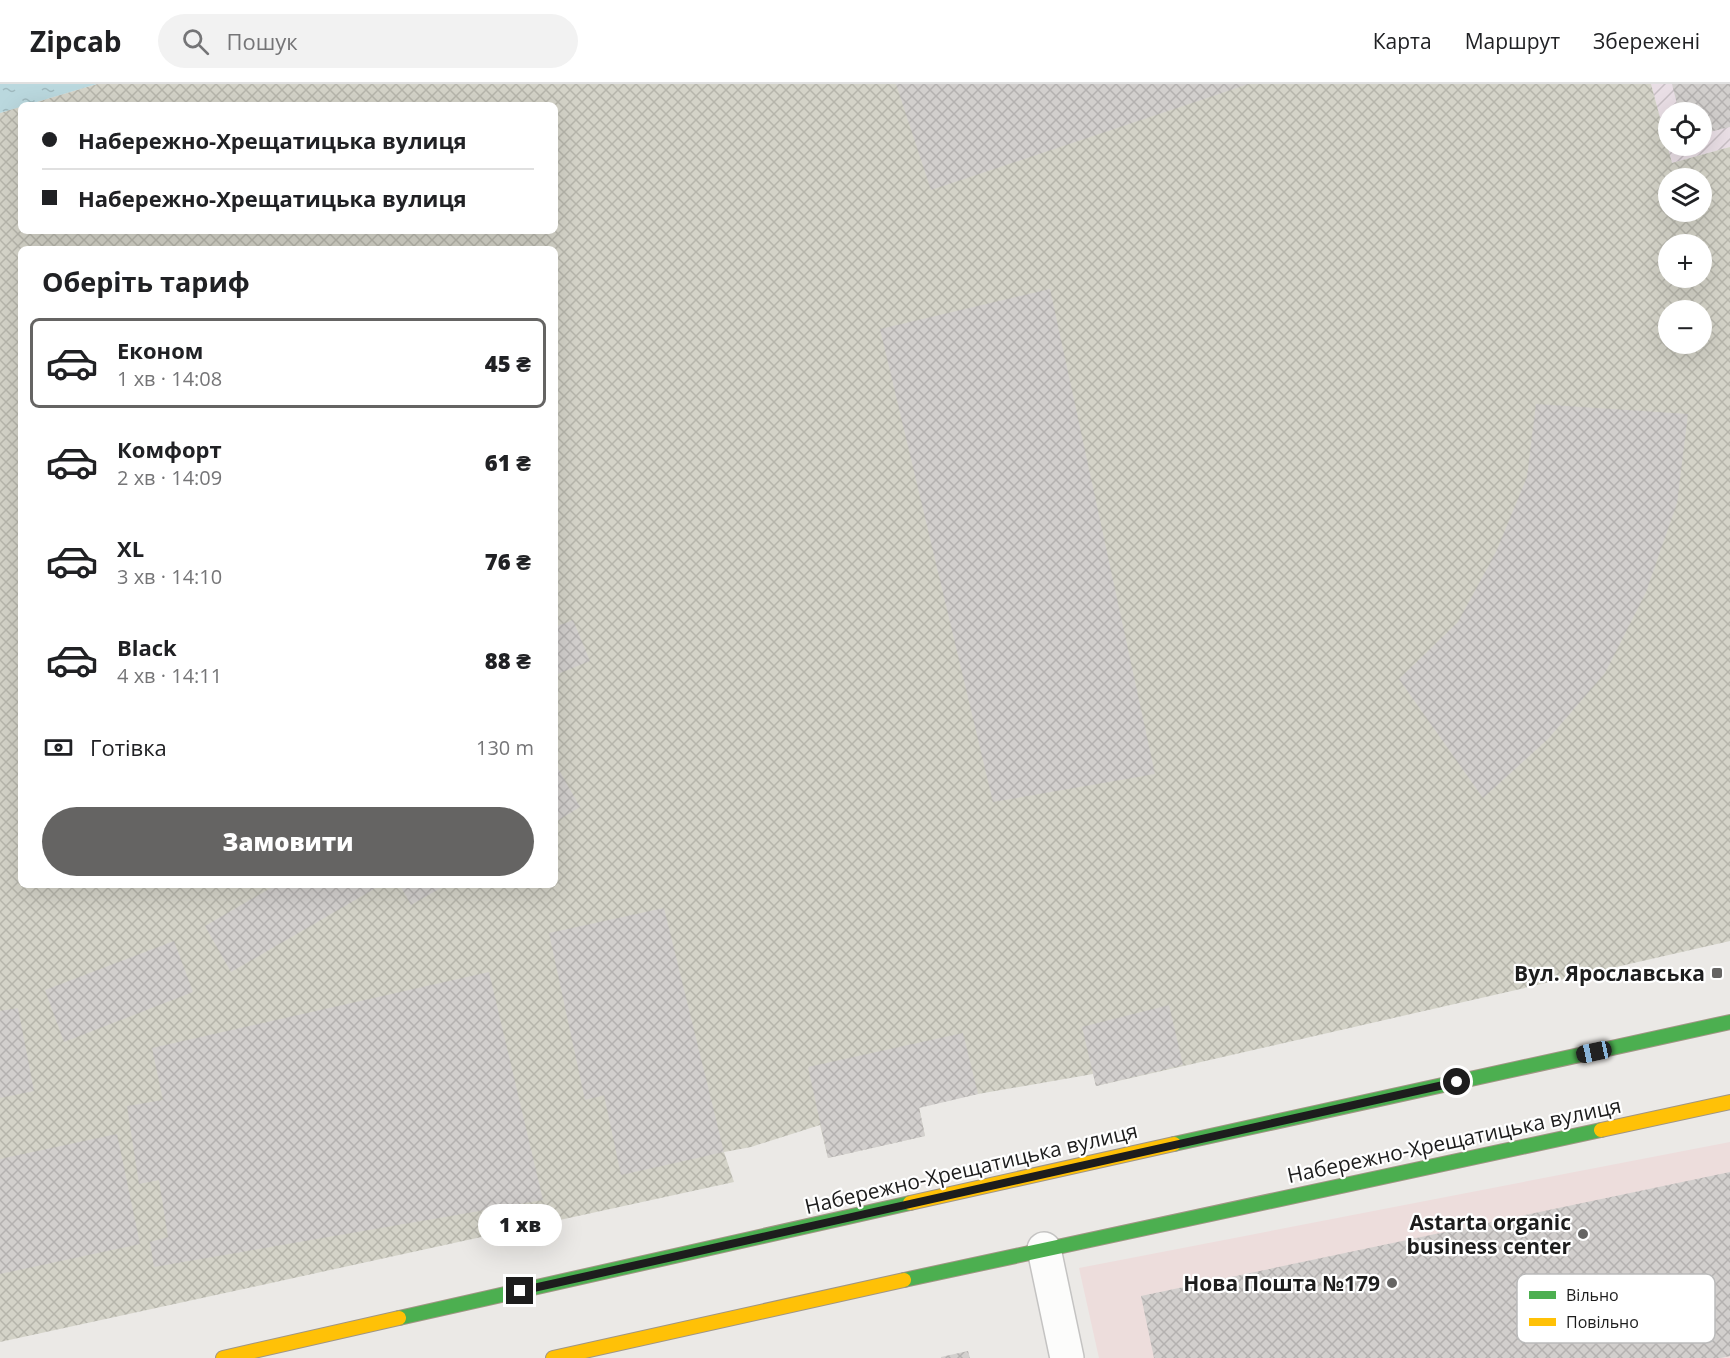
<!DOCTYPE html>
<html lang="uk">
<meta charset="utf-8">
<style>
:root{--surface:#fff;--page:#f2f2f2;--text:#202124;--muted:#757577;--line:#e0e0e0;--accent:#656463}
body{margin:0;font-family:"Open Sans",sans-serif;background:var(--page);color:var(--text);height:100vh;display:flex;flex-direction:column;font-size:22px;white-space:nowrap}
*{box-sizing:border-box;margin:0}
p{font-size:20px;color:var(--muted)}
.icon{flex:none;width:33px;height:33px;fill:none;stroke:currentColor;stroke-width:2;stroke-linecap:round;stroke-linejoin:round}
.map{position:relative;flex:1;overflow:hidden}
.sheet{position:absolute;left:18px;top:162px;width:540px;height:642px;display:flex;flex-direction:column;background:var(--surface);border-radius:9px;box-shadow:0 6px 24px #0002}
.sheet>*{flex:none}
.top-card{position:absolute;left:18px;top:18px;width:540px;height:132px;border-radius:9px;box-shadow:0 6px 24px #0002;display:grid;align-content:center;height:132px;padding:0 24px;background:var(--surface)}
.tools{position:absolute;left:1658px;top:18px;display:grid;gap:12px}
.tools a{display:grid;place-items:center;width:54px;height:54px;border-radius:50%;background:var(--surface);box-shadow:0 6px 24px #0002;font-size:30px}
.end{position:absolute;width:27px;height:27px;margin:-14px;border:8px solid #1d1d1d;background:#fff;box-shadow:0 0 0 3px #fff}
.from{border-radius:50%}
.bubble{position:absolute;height:42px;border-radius:21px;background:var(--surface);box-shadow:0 6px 24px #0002;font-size:20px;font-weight:800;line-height:42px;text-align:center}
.car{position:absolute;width:18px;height:36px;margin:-18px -9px;border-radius:8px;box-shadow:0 0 4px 2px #0007;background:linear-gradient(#222 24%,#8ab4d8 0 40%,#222 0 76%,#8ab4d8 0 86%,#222 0)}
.top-card b{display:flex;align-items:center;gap:21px;height:57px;font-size:22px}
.top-card b+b{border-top:2px solid var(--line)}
.top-card i{width:15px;height:15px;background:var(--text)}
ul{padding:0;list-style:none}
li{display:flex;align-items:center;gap:18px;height:90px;margin:0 12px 9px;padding:0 12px;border:3px solid transparent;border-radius:9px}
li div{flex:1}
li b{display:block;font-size:22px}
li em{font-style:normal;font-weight:800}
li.active{border-color:var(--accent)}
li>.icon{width:54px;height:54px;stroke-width:1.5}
h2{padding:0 24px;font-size:27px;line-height:72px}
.pay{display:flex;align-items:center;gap:15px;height:66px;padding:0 24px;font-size:22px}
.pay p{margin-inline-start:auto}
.button{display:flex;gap:12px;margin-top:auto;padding:12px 24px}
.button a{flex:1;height:69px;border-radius:36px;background:var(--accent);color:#fff;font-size:24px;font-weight:800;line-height:69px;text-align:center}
header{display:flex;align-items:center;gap:36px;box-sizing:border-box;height:84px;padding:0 30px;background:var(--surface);border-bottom:2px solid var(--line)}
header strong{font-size:28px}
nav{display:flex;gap:33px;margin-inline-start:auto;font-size:21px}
.search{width:420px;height:54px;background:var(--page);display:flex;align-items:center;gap:15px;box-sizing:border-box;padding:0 21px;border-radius:33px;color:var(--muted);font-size:22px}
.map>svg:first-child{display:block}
</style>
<header>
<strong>Zipcab</strong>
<div class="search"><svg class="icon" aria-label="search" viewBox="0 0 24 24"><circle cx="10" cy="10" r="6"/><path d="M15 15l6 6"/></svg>Пошук</div>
<nav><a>Карта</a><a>Маршрут</a><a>Збережені</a></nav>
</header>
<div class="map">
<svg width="1730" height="1274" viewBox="0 0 1730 1274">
<defs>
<pattern id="industrial-furrows" width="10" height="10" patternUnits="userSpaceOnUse" patternTransform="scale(1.5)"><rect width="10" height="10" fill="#e9dee5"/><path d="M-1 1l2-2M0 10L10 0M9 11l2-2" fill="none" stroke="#c7bec4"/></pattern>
<pattern id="construction-cross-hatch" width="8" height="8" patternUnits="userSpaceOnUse" patternTransform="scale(1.5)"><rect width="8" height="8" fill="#d4d3c8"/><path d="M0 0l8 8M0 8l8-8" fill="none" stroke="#b6b5ab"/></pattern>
<pattern id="water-ripples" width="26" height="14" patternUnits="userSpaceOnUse" patternTransform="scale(1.5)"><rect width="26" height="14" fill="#bad8de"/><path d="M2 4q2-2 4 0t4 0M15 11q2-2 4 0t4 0" fill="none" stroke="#9fb9be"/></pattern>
<pattern id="building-cross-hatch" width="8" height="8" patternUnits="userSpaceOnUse" patternTransform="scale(1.5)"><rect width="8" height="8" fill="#d2cfcd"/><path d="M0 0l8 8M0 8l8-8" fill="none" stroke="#b4b1b0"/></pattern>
</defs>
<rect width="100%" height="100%" fill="#ebe9e6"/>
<path fill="#eddddc" d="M1730 1058V1274H1099L1079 1184Z"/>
<path fill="url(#industrial-furrows)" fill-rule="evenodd" d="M1651 0H1730V63L1672 79ZM1668 28H1701V62H1668Z"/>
<path fill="url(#construction-cross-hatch)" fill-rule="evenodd" d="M97 0H1651L1672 79 1730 63V857L1096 1002 1093 990 978 1010 919 1023 925 1052 828 1074 820 1041 751 1063 724 1068 734 1098 0 1258V29L21 22V147H555V21H26ZM1668 94H1701V128H1668ZM1668 160H1701V194H1668ZM21 165H555V801H21ZM1668 226H1701V260H1668Z"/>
<path fill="url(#water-ripples)" d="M0 0H97L0 29Z"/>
<g fill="url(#building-cross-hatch)">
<path d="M896 0H1249L931 106Z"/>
<path d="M1672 0H1730V43L1701 50V28H1679Z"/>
<path d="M1050 205 1155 690 993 718 880 245Z"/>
<path d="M1536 320 1688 330 1677 419 1646 508 1605 589 1548 655 1483 714 1399 595 1458 538 1496 468 1527 393Z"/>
<path d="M573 536 590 577 555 591V543Z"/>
<path d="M555 679 580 723 555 738Z"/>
<path d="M276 801H381L231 888 205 842Z"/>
<path d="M400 801H446L411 821Z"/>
<path d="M664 824 724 1068 621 1091 604 1011 585 1016 549 849Z"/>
<path d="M174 857 193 908 64 958 45 906Z"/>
<path d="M489 888 543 1116 154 1183 150 1158 168 1153 159 1096 139 1100 127 1022 163 1016 152 964Z"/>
<path d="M1169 921 1183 981 1096 1002 1082 943Z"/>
<path d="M18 924 34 1007 0 1014V927Z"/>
<path d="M963 949 978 1010 919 1024 925 1052 828 1074 808 983Z"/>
<path d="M117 1050 140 1160 0 1190V1075Z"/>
<path d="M1730 1088V1272L1721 1274H1154L1141 1212Z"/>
<path d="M968 1267 970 1274H941V1273Z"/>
</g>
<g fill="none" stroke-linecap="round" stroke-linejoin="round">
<defs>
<path id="street" d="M1044 1165 1067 1274"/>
<g id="fast">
<path d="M1174 1060 1730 938"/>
<path d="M904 1196 1601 1046"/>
<path d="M399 1234 910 1119"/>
</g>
<g id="slow">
<path d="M1601 1046 1730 1018"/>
<path d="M910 1119 1174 1060"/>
<path d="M223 1274 399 1234"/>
<path d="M553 1274 904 1196"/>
</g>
</defs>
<use href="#street" stroke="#c4c3c2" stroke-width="36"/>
<use href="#fast" stroke="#a09584" stroke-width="16"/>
<use href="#slow" stroke="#a09584" stroke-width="16"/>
<use href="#street" stroke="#fcfcfb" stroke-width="33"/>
<use href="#fast" stroke="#4caf50" stroke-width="14"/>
<use href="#slow" stroke="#ffc107" stroke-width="14"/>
</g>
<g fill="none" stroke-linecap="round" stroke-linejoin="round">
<path stroke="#1d1d1d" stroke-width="8" d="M520 1207 1457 998"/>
</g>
<g fill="#656463" stroke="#fff" stroke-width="2">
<rect x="1711" y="883" width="12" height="12" rx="3"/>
<circle cx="1583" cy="1150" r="6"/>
<circle cx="1392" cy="1199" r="6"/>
</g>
<g text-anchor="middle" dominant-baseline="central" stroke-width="4.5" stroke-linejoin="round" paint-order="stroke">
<g font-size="21" font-weight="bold" fill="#1d1d1d" stroke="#fff" text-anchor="end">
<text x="1705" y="889">Вул. Ярославська</text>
<text x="1571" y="1138">Astarta organic<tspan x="1571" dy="24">business center</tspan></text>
<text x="1380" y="1199">Нова Пошта №179</text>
</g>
<g font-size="21" fill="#1d1d1d" stroke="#fff">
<text transform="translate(1454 1056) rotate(-12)">Набережно-Хрещатицька вулиця</text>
<text transform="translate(971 1084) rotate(-13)">Набережно-Хрещатицька вулиця</text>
</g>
</g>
<rect x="1517" y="1190" width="198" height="69" rx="9" fill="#fff" stroke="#bbb" stroke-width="1.5"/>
<rect x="1529" y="1207" width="27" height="8" fill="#4caf50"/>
<rect x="1529" y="1234" width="27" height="8" fill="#ffc107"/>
<g font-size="16" fill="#1d1d1d">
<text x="1566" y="1217">Вільно</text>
<text x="1566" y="1244">Повільно</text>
</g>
</svg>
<div class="tools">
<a><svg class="icon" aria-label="locate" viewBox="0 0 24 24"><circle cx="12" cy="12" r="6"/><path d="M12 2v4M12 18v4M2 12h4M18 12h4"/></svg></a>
<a><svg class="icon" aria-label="layers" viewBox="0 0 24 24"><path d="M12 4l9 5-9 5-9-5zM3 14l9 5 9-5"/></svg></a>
<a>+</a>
<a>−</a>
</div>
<i class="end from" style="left:1457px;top:998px"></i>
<i class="end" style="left:520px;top:1207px"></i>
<div class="bubble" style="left:478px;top:1120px;width:84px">1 хв</div>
<i class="car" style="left:1594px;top:968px;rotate:258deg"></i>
<div class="top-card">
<b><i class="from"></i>Набережно-Хрещатицька вулиця</b>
<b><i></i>Набережно-Хрещатицька вулиця</b>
</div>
<section class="sheet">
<h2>Оберіть тариф</h2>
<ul>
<li class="active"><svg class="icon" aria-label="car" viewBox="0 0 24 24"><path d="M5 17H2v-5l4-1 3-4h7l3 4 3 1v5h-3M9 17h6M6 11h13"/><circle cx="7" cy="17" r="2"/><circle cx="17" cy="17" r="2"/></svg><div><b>Економ</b><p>1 хв · 14:08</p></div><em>45 ₴</em></li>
<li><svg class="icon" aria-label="car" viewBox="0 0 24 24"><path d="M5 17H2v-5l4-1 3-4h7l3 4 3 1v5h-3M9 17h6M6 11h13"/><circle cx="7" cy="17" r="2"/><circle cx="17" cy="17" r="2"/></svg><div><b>Комфорт</b><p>2 хв · 14:09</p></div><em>61 ₴</em></li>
<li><svg class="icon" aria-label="car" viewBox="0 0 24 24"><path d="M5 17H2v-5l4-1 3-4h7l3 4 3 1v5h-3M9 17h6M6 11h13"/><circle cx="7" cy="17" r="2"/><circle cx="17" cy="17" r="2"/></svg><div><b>XL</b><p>3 хв · 14:10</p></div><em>76 ₴</em></li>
<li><svg class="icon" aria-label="car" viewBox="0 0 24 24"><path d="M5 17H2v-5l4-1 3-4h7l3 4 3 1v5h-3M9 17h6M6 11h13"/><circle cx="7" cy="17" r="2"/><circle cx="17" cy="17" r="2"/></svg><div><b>Black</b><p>4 хв · 14:11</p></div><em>88 ₴</em></li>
</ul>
<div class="pay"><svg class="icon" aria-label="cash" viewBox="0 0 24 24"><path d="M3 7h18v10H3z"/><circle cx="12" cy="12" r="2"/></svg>Готівка<p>130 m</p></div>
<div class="button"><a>Замовити</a></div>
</section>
</div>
